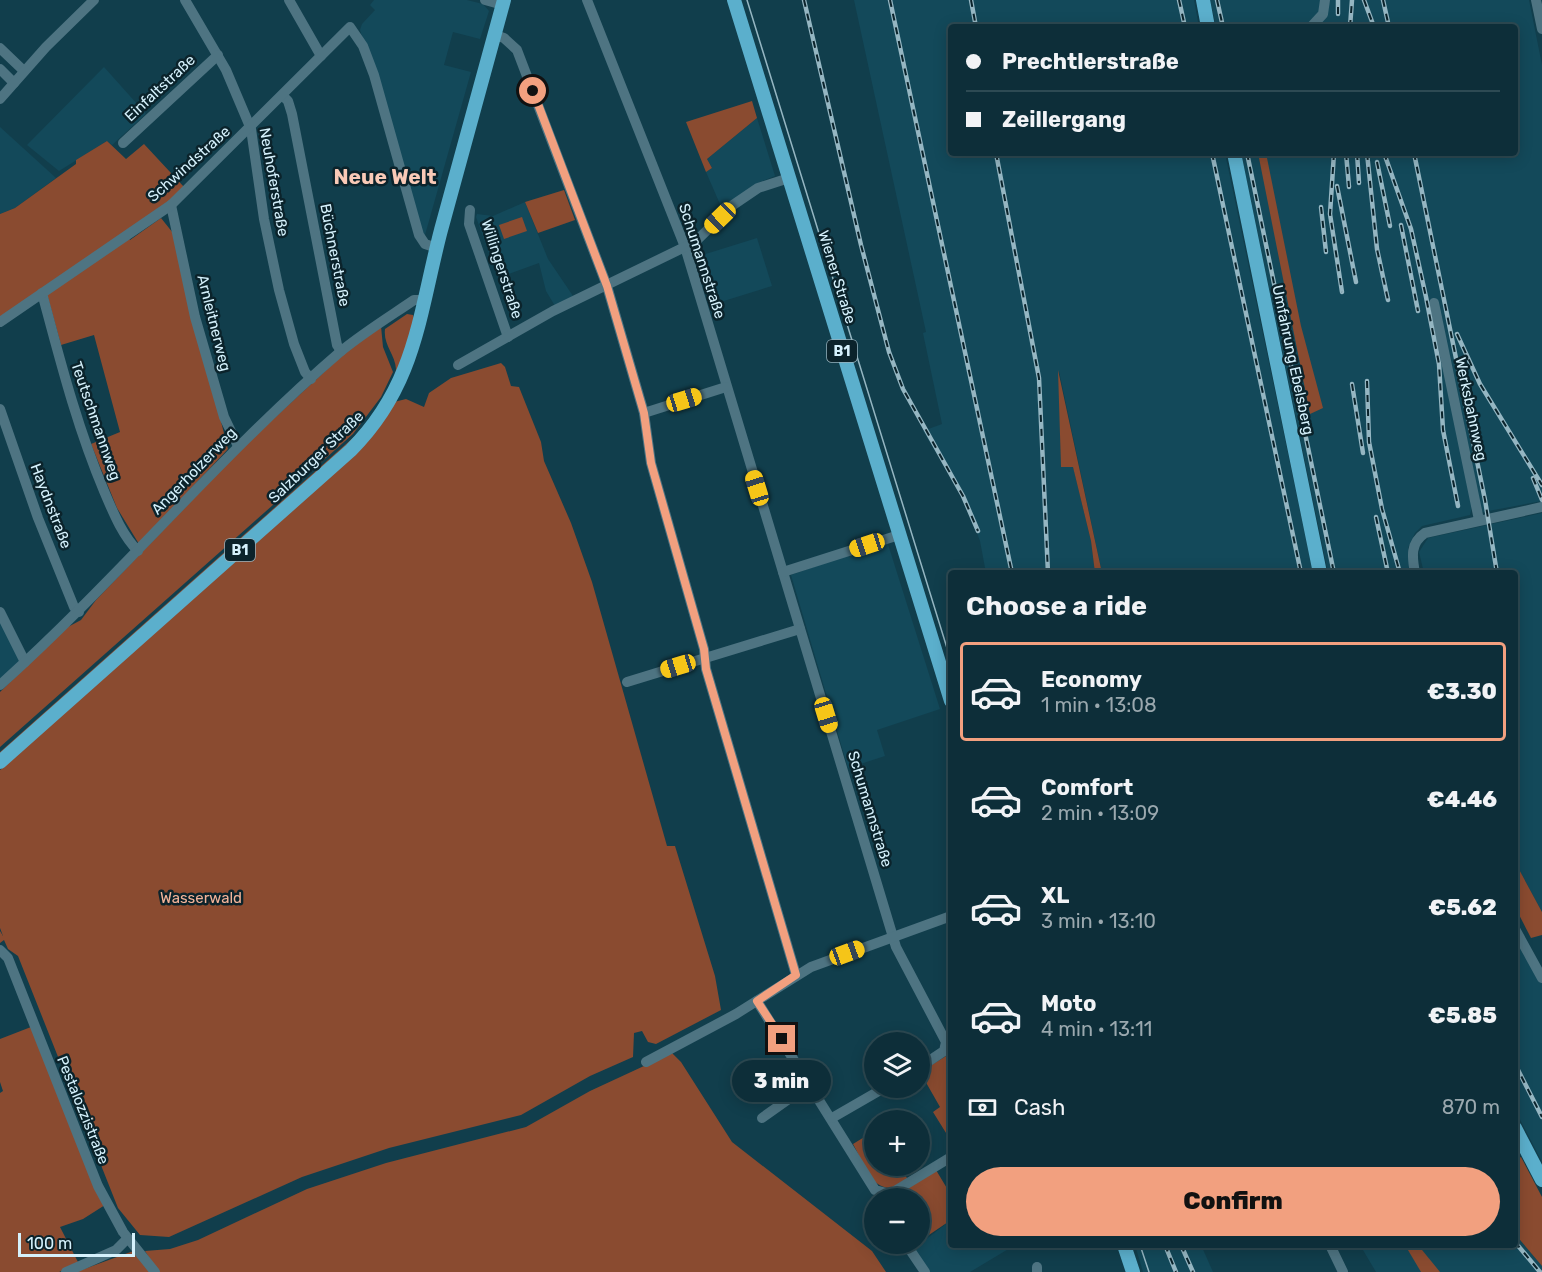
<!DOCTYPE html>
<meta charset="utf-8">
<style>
:root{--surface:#0d2e39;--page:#1b3a44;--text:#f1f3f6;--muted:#9aa8ae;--line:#2d4a53;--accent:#f2a07f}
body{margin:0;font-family:Rubik,sans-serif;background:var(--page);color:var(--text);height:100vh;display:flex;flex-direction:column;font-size:22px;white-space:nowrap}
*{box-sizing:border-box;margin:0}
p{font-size:20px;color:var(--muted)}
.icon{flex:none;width:33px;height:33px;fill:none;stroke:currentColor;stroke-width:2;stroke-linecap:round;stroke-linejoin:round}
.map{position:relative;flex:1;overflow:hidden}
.side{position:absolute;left:948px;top:570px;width:570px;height:678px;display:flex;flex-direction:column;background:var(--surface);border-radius:6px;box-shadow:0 3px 15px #0003,0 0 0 2px var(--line)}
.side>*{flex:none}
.hud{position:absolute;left:948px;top:24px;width:570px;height:132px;border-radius:6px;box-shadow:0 3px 15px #0003,0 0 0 2px var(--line);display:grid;align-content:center;height:132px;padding:0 18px;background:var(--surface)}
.controls{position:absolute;left:864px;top:1032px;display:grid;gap:12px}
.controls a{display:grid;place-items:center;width:66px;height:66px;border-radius:50%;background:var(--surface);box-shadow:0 3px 15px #0003,0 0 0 2px var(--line);font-size:30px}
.scale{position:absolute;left:18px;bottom:15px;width:117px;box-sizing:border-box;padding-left:6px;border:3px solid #d5f1fc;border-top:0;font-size:16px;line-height:21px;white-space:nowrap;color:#d5f1fc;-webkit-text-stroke:4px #0b232b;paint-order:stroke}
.end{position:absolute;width:27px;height:27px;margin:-14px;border:8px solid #f2a07f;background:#111;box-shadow:0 0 0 3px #111}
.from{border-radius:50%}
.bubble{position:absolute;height:42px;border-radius:21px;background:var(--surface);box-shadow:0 3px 15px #0003,0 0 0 2px var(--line);font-size:20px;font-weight:800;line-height:42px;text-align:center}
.car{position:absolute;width:18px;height:36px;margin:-18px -9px;border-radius:8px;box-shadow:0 0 4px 2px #0007;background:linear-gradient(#f5c518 24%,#345 0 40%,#f5c518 0 76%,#345 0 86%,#f5c518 0)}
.hud b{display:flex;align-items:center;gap:21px;height:57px;font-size:22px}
.hud b+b{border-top:2px solid var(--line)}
.hud i{width:15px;height:15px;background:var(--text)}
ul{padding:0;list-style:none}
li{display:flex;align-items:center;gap:18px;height:99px;margin:0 12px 9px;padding:0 6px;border:3px solid transparent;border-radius:6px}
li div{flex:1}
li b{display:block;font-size:22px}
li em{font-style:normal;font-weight:800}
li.on{border-color:var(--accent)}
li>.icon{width:54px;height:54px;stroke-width:1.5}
h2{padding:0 18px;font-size:27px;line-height:72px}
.pay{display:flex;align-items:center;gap:15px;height:66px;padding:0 18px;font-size:22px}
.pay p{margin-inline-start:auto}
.action{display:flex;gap:12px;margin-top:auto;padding:12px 18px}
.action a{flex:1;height:69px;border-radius:36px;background:var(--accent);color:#111;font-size:24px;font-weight:800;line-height:69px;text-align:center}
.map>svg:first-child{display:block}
</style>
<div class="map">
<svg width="1542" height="1272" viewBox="0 0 1542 1272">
<rect width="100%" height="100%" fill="#113e4c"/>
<g fill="#13495a">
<path d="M374 0H467L483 4 489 11 480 39 453 32 444 65 471 72 425 235H422L360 30 362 24 375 10 370 5Z"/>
<path d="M854 0H1194L1199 27H951V153H1225L1313 573H1102L1059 371 1061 466H1073L1091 541 1095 573H986L980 541 964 499 923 431 942 424 923 333 926 332Z"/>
<path d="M1210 0H1321L1319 13 1305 27H1216Z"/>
<path d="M1330 0H1529L1542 65V501L1483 512 1472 507 1470 515 1422 526 1415 533 1408 548 1411 573H1328L1241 153H1515V27H1318L1326 17Z"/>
<path d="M104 67 146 114 112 145 107 141 59 171 27 145Z"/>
<path d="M757 118 775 176 760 182 723 211 706 172 712 168 707 159Z"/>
<path d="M0 127 56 178 15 208 0 214Z"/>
<path d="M525 202 548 259 573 296 555 306 546 291 539 263 498 278 476 217 477 214 493 216Z"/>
<path d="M757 238 772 286 711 305 696 257Z"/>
<path d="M1542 513V912L1515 862V573H1424L1419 552 1428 538Z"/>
<path d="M887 541 940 709 877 730 885 756 848 768 791 575Z"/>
<path d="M0 616 21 662 0 679Z"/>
<path d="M1515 935 1542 982V1162L1515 1110Z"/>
<path d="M951 1220V1245H1015L970 1272H930L912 1246 920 1244Z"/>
<path d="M1515 1234 1542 1266V1272H1376L1360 1245H1515Z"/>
<path d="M1135 1245H1201L1213 1272H1143Z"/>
</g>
<g fill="#8a4b30">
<path d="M752 101 757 118 707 159 712 168 706 172 686 122Z"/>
<path d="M107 141 126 159 144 144 184 187 169 201 125 232 130 240 161 218 173 233 228 449 139 544 117 508 91 444 120 432 94 335 61 345 45 287 0 317V214L15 208 76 164V160Z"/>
<path d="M1258 153H1266L1301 326 1323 408 1310 414Z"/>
<path d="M564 190 575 220 538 233 525 202Z"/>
<path d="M522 217 527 231 504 239 499 225Z"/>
<path d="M407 314 413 315C423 348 375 419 354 443L0 756V752L355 436C367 422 396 389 396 369 395 354 383 345 385 329Z"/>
<path d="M381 326 383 347 393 372 381 397 353 434 0 747V692L66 628 81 620 96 600 243 447 348 350Z"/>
<path d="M501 363 505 367 511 386 519 387 541 442 544 461 571 523 592 582 667 846H675L715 976 721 1010 656 1044 648 1042 642 1031 634 1033 633 1057 590 1076 521 1115 389 1148 302 1177 169 1237 140 1235 118 1208 18 956 8 949 4 940 0 943V931L3 936 0 928V770L353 452 394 402 406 399 424 407 429 393 451 378Z"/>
<path d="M1058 370 1102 573H1095L1091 541 1073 467H1061Z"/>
<path d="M1515 862 1542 912V935L1531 938 1515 907Z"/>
<path d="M31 1027 105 1205 83 1219 60 1227 79 1264 59 1272H0V1093L3 1091 0 1082V1039Z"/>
<path d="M672 1053 681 1062 732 1142 872 1251 886 1272H158L145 1251 170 1249 198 1240 307 1189 386 1163 526 1127 590 1091Z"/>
<path d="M951 1053V1141L933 1112 940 1107 920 1072Z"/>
<path d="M874 1131V1166H899L909 1181C874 1202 867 1169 853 1144Z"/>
<path d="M1521 1157 1542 1197V1266L1515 1234V1160Z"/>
<path d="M936 1170 951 1195V1220L920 1241V1198H888Z"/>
<path d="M1405 1245H1418L1440 1272H1421Z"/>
<path d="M136 1250 151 1272H76Z"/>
</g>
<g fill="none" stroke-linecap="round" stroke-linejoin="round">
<g stroke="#4e7482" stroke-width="10">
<path d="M185 0 226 70 251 129 264 219 279 290 294 344 305 372 311 379"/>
<path d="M289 0 321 56"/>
<path d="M485 0 503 5"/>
<path d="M587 0 685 247 896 947 946 1042 944 1051 920 1067"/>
<path d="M1536 0 1542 29"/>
<path d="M1311 27 1323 14 1325 0"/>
<path d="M495 35 504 38 517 50 607 286 644 413 651 463 704 649 706 669 796 975"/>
<path d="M0 48 24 71"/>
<path d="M0 69 14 83"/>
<path d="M283 96 288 101 292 114 337 345 341 351"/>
<path d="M0 99 46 47 94 0"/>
<path d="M123 143 218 55"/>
<path d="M171 205 195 317 224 417 238 446"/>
<path d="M470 210 469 224 508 337"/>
<path d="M42 293C60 360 77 427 104 491 113 512 122 535 138 551"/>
<path d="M1434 303 1479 520"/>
<path d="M0 322 171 205 350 27 363 46 374 75 419 235 425 244 437 248"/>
<path d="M458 365 553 311 695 242 733 205 758 188 789 178"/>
<path d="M0 409 38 518 74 607 79 612"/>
<path d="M644 413 726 387"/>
<path d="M783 572 899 535"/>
<path d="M1415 573C1412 557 1410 543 1425 533L1542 507"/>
<path d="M0 612 25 662"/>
<path d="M627 682 800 629"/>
<path d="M0 685C118 579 219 456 340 352 363 333 389 317 414 300H425"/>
<path d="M1515 929 1542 978"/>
<path d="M0 950 8 958 98 1186 123 1232 155 1272"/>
<path d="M757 1001 875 1190 890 1194 951 1157"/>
<path d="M646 1062 736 1014 811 967 951 916"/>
<path d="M762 1118 810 1084"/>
<path d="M832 1118 884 1088"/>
<path d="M906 1244 925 1272"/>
<path d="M1330 1245 1343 1272"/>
<path d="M1037 1267V1272"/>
<path d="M66 1272 116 1250 127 1239"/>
</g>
<g stroke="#5bafcc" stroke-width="14">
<path d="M734 0 951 701"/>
<path d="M1203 0 1208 27"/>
<path d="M1234 153 1320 573"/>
<path d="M0 762 351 450C416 385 419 314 441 230 462 153 483 76 504 0"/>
<path d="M1515 1128 1542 1180"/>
<path d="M1124 1245 1133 1272"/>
</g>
<g stroke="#95b6c2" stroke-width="1.5">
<path d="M747 0 951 661"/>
<path d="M1140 1245 1149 1272"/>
</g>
<defs>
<g id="rail">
<path d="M804 0 861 245 889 352 903 389 963 496 978 531"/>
<path d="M890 0 1012 573"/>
<path d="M971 0 976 27"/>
<path d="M1179 0 1185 27"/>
<path d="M1217 0 1223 27"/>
<path d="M1364 0 1374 27"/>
<path d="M1383 0 1389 27"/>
<path d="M1338 14V0"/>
<path d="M1350 27 1352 0"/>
<path d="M996 153 1039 378 1048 573"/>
<path d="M1212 153 1301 573"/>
<path d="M1247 153 1334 573"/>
<path d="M1334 153 1330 214 1342 292"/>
<path d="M1346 153 1349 187"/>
<path d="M1357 153 1359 183"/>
<path d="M1367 153 1377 249 1388 300"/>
<path d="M1384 153 1411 229 1426 297 1439 364 1443 430 1458 506"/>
<path d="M1414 153 1485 500 1497 573"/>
<path d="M1377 162 1390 226"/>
<path d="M1337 186 1356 282"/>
<path d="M1321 207 1326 252"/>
<path d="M1401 225 1418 311"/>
<path d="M1457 334 1480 384 1542 485"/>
<path d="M1367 381 1369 442 1382 509 1400 573"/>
<path d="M1352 384 1363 453"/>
<path d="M1533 478 1542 500"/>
<path d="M1376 517 1388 573"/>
<path d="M1515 1064 1542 1117"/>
<path d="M1515 1242 1540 1272"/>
<path d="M1165 1245 1176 1272"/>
<path d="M1181 1245 1193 1272"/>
</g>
</defs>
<use href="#rail" stroke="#95b6c2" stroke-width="4.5"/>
<use href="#rail" stroke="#0b232b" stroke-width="2" stroke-dasharray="7" stroke-linecap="butt"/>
</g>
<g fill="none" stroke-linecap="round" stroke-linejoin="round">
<path stroke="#f2a07f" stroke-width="8" d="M533 91 607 286 644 413 651 463 704 649 706 669 796 975 757 1001 782 1039"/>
</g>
<g text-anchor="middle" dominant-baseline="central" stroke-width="5" stroke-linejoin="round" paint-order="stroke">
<g fill="#0b232b" stroke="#98b3bd" stroke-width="1.5">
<rect x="827" y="340" width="30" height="22" rx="4.5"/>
<rect x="225" y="539" width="30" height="22" rx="4.5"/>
</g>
<g font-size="14" font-weight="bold" fill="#d5f1fc">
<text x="842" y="351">B1</text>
<text x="240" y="550">B1</text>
</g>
<g font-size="15" fill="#d5f1fc" stroke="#0b232b">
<text transform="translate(160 88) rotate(-43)">Einfaltstraße</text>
<text transform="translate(189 164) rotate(-42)">Schwindstraße</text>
<text transform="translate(274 182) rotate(80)">Neuhoferstraße</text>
<text transform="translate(335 255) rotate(79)">Büchnerstraße</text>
<text transform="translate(702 261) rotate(72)">Schumannstraße</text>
<text transform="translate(502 269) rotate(72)">Willingerstraße</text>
<text transform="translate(837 277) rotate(73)">Wiener Straße</text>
<text transform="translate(214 323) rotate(76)">Arnleitnerweg</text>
<text transform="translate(1293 360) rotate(78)">Umfahrung Ebelsberg</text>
<text transform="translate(1471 409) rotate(78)">Werksbahnweg</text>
<text transform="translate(96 421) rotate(71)">Teutschmannweg</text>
<text transform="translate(316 457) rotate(-44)">Salzburger Straße</text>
<text transform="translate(194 471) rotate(-46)">Angerholzerweg</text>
<text transform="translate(51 506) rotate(69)">Haydnstraße</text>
<text transform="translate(870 809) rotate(73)">Schumannstraße</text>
<text transform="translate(83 1110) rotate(68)">Pestalozzistraße</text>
</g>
<g font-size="15" fill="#f3b49a" stroke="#0b232b">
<text x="201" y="898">Wasserwald</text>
</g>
<g font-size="21" font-weight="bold" fill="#f9cab7" stroke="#0b232b">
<text x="385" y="176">Neue Welt</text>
</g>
</g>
</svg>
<div class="controls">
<a><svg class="icon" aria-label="layers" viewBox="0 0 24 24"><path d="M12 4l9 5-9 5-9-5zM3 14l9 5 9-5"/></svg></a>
<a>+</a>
<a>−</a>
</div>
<div class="scale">100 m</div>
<i class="end from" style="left:533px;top:91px"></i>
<i class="end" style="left:782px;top:1039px"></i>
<div class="bubble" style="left:732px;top:1060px;width:99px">3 min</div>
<i class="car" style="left:720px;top:218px;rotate:226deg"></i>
<i class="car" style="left:684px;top:400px;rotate:73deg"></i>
<i class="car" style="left:757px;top:488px;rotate:343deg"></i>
<i class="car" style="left:867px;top:545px;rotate:252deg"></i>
<i class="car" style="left:678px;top:666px;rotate:253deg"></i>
<i class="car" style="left:826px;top:715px;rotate:163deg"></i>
<i class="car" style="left:847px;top:953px;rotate:70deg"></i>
<div class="hud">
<b><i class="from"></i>Prechtlerstraße</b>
<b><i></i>Zeillergang</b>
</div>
<section class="side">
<h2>Choose a ride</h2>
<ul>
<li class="on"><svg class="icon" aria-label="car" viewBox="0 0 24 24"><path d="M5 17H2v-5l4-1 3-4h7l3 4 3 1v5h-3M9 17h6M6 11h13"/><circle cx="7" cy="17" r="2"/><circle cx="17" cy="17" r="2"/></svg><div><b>Economy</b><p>1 min · 13:08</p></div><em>€3.30</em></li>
<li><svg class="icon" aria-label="car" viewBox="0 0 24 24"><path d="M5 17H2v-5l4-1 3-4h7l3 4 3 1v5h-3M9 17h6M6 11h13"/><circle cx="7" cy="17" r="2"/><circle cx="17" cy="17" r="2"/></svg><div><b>Comfort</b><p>2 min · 13:09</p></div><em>€4.46</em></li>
<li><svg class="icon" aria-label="car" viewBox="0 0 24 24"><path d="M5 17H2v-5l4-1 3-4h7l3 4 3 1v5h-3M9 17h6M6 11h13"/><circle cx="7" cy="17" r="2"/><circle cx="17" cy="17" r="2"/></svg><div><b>XL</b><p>3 min · 13:10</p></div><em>€5.62</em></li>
<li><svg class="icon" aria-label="car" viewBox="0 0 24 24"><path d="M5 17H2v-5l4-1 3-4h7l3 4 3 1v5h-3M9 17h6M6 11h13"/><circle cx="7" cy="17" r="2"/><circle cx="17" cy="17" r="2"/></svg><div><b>Moto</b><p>4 min · 13:11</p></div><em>€5.85</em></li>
</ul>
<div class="pay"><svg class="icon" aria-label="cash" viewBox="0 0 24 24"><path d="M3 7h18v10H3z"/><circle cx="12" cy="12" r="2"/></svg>Cash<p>870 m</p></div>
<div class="action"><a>Confirm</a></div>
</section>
</div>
